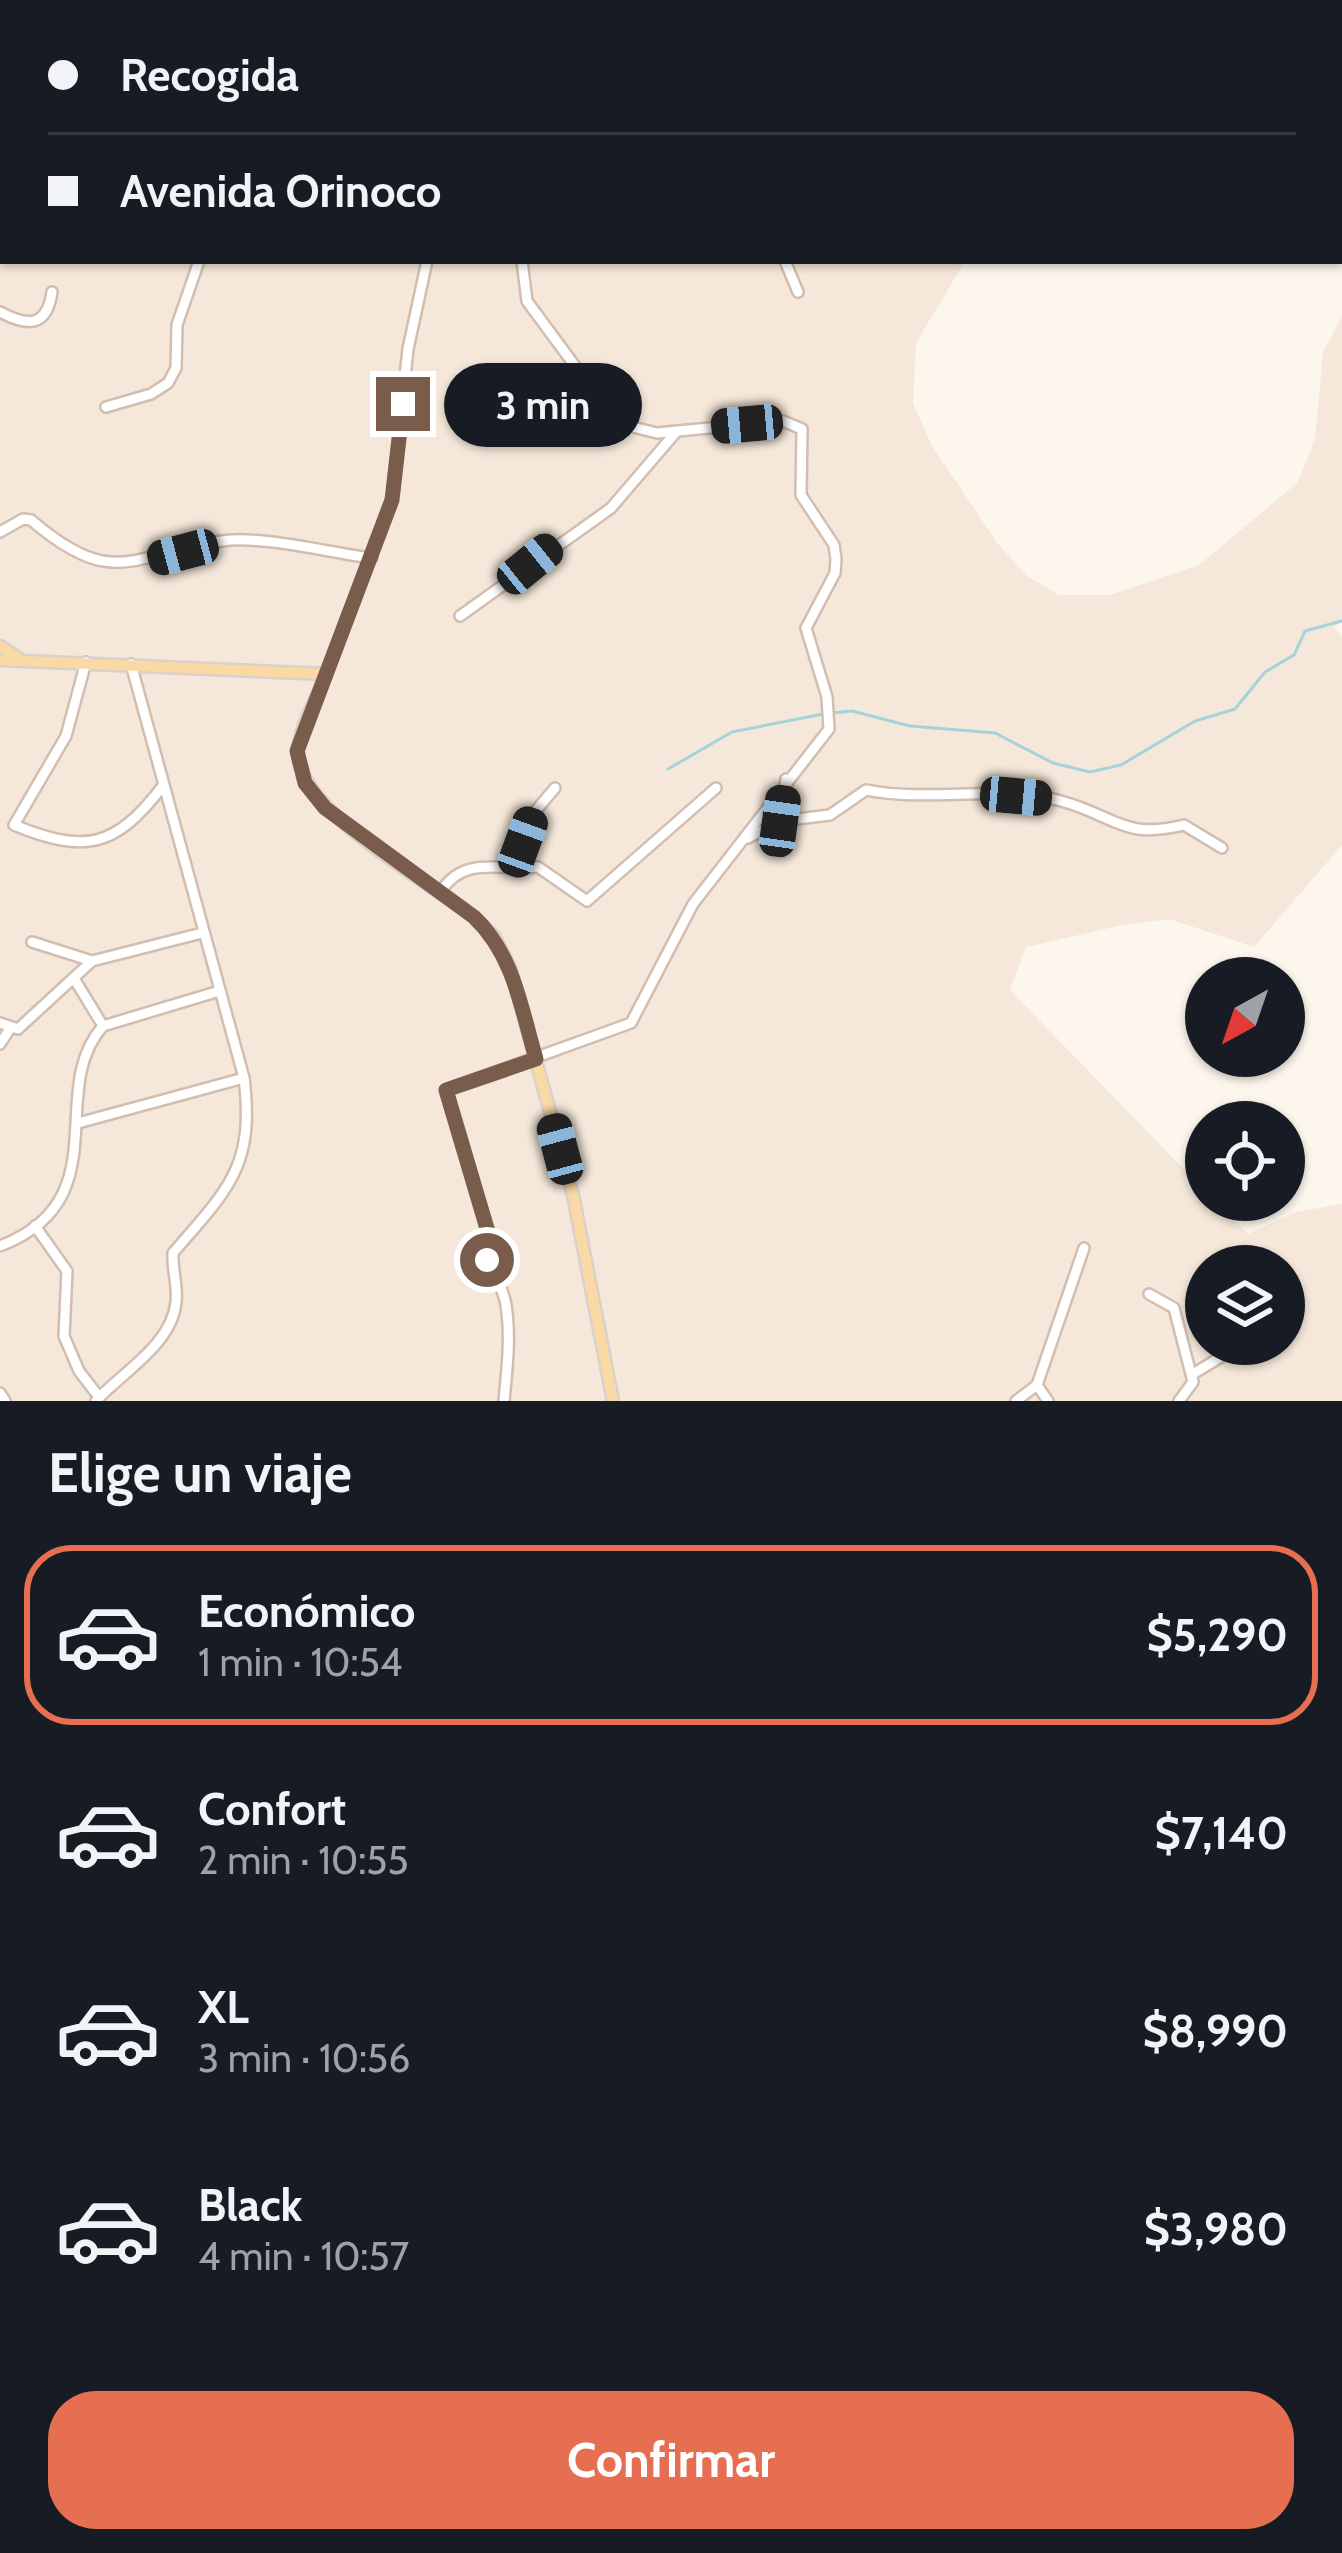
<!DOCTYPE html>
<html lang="es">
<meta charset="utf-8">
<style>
:root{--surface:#171b24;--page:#242831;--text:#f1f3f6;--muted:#9ea1a6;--line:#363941;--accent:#e76f51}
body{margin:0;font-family:Cabin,sans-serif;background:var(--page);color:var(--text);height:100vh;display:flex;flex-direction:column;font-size:45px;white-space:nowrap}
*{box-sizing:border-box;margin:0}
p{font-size:39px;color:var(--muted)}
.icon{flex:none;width:66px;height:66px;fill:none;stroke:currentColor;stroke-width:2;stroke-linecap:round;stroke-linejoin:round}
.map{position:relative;height:1401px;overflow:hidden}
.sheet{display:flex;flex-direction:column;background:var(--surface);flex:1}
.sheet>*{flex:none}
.top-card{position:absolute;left:0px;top:0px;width:1344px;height:264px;box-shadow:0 3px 9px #0004;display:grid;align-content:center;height:264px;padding:0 48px;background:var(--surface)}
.needle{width:78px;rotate:220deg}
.controls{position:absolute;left:1185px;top:957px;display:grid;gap:24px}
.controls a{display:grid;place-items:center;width:120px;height:120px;border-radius:50%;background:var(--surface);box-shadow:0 3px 9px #0004;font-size:60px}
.end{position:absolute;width:54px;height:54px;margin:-27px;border:15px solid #7a5c4d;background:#fff;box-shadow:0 0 0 6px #fff}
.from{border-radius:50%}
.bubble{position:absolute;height:84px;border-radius:42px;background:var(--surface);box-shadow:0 3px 9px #0004;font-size:39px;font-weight:700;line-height:84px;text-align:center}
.car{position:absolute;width:36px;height:72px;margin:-36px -18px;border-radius:15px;box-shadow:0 0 9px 3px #0007;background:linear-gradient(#222 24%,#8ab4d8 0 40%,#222 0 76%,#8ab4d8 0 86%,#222 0)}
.top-card b{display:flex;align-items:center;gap:42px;height:114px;font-size:45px}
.top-card b+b{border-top:3px solid var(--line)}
.top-card i{width:30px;height:30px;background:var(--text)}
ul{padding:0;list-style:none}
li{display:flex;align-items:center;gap:36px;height:180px;margin:0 24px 18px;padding:0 24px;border:6px solid transparent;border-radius:48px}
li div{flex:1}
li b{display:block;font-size:45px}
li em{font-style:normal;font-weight:700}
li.selected{border-color:var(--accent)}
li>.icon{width:108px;height:108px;stroke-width:1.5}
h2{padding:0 48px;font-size:54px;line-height:144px}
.action{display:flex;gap:24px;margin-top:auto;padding:24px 48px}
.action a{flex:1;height:138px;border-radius:48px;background:var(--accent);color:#fff;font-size:48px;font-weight:700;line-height:138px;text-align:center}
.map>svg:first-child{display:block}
</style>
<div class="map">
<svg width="1342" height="1401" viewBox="0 0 1342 1401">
<rect width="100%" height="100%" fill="#fdf6ec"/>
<path fill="#f5e8da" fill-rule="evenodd" d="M0 0H1342V191L1341 3H3V261H965L916 343 913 403 932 446 997 543 1027 576 1059 595H1110L1199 565 1298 482 1315 439 1323 352 1342 316V621L1334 628 1342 637V845L1254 947 1169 919 1123 925 1026 947 1010 990 1206 1192V1200H1214L1248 1234 1296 1212 1342 1204V1401H0ZM1206 1266H1284V1344H1206Z"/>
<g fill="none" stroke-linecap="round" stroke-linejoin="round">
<g stroke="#a5d3da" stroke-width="3">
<path d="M832 713 852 711 910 726 995 733 1053 763 1090 772 1121 765 1195 721 1235 709 1265 672 1294 655 1305 631 1342 621"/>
<path d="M668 769 732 732 823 714"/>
</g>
<defs>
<g id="minor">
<path d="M312 0 316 3"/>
<path d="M425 0 426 3"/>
<path d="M435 0V3"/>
<path d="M708 0 717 3"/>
<path d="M473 3 474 0"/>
<path d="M765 3 766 0"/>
<path d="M886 3 887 0"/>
<path d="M785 261 798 292"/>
<path d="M0 312C28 327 47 327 52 292"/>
<path d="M106 407 151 394 168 383 176 368 177 325 199 261"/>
<path d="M0 532 23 519 31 520C114 591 131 554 222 541 262 535 330 553 372 558"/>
<path d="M460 616 611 508 677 431"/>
<path d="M86 662 66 736 14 825C85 854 115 848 162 787"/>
<path d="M326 674 392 500 408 349 427 261"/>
<path d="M780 821 786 779"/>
<path d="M748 838 780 821 830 815 866 790C930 803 997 784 1061 801 1116 816 1122 840 1184 825L1222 848"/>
<path d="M513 870 533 814 555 788"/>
<path d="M441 891C465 855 499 871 538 867L587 901 716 788"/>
<path d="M32 942 92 961"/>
<path d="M75 980 103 1026"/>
<path d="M0 1023 18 1029 92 961 202 933"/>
<path d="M0 1044 11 1027"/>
<path d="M78 1123 244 1078"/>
<path d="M35 1226 67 1271 64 1336 79 1371 99 1397"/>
<path d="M0 1246C120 1200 45 1091 103 1026L216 992"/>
<path d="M1149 1294 1174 1308 1193 1382 1179 1401"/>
<path d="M1193 1374 1242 1344"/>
<path d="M1037 1385 1048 1401"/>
<path d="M0 1393 5 1401"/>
<path d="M96 1401C121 1373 172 1345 176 1302 178 1286 172 1269 173 1253 228 1189 255 1167 244 1078L131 664"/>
<path d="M504 1401C507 1369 511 1337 506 1305 502 1281 486 1267 491 1242L446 1090 631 1023 693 904 829 729 827 697 806 628 835 573 836 559 834 545 801 495 802 429 783 421 657 433 617 423 527 301 522 261"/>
<path d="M1016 1401 1037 1385 1084 1248"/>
</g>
<g id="major">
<path d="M0 646 17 657"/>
<path d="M0 660 326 674C318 697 297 731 298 754 301 814 429 881 474 917L494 936 510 967 573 1195 613 1401"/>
</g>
</defs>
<use href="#minor" stroke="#d1beb0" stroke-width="14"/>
<use href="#major" stroke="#dad1cd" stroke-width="15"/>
<use href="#minor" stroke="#fff" stroke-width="9"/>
<use href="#major" stroke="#fbd9a5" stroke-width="10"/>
</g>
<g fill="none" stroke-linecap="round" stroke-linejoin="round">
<path stroke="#7a5c4d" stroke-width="15" d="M403 404 392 500 297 751 305 783 325 808 474 917C514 955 521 1008 536 1059L446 1090 491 1242 487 1260"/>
</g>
</svg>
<div class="controls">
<a><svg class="needle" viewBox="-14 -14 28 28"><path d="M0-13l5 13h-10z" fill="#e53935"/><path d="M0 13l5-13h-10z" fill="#9ea1a6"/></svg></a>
<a><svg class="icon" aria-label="locate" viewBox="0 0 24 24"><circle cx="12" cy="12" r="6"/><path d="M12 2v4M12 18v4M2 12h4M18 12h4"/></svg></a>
<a><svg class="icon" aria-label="layers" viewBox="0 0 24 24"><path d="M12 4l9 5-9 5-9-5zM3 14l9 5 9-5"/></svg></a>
</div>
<i class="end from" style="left:487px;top:1260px"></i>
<i class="end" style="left:403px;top:404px"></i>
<div class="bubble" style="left:444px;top:363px;width:198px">3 min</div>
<i class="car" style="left:747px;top:424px;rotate:265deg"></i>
<i class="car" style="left:183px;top:552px;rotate:255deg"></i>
<i class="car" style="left:530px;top:564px;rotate:51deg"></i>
<i class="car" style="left:1016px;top:796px;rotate:95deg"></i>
<i class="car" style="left:780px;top:821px;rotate:8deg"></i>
<i class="car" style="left:523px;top:842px;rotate:20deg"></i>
<i class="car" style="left:560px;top:1149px;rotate:345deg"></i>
<div class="top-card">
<b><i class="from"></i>Recogida</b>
<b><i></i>Avenida Orinoco</b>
</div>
</div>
<section class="sheet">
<h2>Elige un viaje</h2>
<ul>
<li class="selected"><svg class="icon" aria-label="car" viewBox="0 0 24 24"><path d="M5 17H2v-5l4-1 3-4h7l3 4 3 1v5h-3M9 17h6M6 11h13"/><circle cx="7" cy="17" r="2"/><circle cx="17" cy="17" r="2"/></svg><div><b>Económico</b><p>1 min · 10:54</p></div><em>$5,290</em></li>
<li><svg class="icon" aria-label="car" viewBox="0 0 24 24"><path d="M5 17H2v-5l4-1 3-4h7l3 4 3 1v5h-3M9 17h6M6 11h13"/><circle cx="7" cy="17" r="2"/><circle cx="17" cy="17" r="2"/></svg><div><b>Confort</b><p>2 min · 10:55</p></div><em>$7,140</em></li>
<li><svg class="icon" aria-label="car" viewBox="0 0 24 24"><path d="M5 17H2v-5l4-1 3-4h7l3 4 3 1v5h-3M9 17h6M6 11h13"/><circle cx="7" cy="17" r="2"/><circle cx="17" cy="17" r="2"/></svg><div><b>XL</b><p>3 min · 10:56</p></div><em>$8,990</em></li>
<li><svg class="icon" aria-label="car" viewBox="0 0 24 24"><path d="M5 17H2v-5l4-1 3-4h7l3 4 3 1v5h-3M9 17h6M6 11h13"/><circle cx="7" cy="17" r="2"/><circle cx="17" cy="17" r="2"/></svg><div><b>Black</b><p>4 min · 10:57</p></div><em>$3,980</em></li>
</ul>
<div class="action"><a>Confirmar</a></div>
</section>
